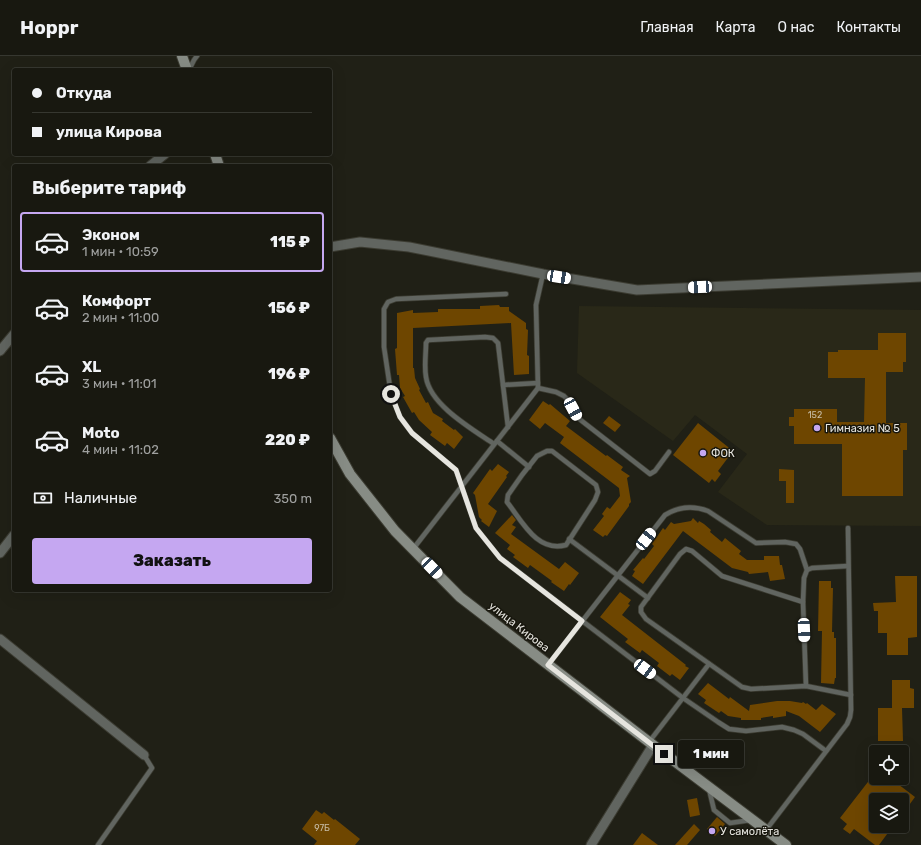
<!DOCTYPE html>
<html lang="ru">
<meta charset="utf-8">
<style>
:root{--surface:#181810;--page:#25251e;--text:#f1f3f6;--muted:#9fa09f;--line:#363730;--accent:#c5a7f1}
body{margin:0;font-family:Rubik,sans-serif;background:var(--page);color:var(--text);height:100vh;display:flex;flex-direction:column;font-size:15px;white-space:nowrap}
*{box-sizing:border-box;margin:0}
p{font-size:13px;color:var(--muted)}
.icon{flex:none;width:22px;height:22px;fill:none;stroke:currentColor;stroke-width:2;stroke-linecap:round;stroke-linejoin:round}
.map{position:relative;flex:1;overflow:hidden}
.side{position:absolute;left:12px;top:108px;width:320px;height:428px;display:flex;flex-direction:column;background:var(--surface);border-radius:4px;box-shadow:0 4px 16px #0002,0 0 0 1px var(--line)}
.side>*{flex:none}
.banner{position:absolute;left:12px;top:12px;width:320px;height:88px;border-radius:4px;box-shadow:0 4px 16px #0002,0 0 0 1px var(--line);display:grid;align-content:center;height:88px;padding:0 20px;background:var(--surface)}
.tools{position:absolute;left:869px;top:689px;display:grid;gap:8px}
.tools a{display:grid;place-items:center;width:40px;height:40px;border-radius:4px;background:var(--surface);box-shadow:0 4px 16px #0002,0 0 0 1px var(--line);font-size:20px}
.end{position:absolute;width:18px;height:18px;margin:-9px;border:5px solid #e6e5df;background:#111;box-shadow:0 0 0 2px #111}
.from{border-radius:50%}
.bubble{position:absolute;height:28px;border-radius:4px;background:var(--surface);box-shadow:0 4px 16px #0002,0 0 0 1px var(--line);font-size:13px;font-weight:800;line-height:28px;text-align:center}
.car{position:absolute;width:12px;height:24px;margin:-12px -6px;border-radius:5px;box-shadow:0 0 3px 1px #0007;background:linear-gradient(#fff 24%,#345 0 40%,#fff 0 76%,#345 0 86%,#fff 0)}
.banner b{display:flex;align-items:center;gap:14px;height:38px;font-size:15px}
.banner b+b{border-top:1px solid var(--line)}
.banner i{width:10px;height:10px;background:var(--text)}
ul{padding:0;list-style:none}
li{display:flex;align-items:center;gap:12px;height:60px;margin:0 8px 6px;padding:0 12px;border:2px solid transparent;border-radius:4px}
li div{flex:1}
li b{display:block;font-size:15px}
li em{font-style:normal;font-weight:800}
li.current{border-color:var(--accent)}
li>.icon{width:36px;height:36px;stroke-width:1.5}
h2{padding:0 20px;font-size:18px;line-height:48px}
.pay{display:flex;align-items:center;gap:10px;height:44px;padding:0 20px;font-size:15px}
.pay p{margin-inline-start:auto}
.primary-button{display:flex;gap:8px;margin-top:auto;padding:8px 20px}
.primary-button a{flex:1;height:46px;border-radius:4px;background:var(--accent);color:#111;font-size:16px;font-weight:800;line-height:46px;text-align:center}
header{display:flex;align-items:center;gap:24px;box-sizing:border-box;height:56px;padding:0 20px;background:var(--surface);border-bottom:1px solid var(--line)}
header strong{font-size:19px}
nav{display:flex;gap:22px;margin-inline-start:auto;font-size:14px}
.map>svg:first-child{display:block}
</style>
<header>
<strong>Hoppr</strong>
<nav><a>Главная</a><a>Карта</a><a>О нас</a><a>Контакты</a></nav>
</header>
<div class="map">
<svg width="921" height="789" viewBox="0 0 921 789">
<rect width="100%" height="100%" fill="#202016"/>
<path fill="#292818" d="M579 250 921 254V470L767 469 718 436 747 398 695 359 673 385 577 317Z"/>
<g fill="#6e4600">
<path d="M499 249 500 251H509V255L526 267V273L528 274 527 299 529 300V318L514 319 511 267 413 272V312H414L415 322 420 333 419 334 426 347 428 346 433 357 443 363 442 365 454 374 455 373 463 381 454 393 447 387 445 390 430 379 432 376 419 364 414 356 412 357 403 341 405 340 400 332 399 319H397L395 293 397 292V257L413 254V257L438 256V253H480V250Z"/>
<path d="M878 277H906V306H903V316H886V367H907V394H903V440H842V388H794V370H789V361H794V353H837V366H864L865 322H828V296H838V294H878Z"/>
<path d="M543 345 549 349 550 348 570 365 566 370 606 400 607 399 623 411 621 414 630 420 627 422 631 446 629 448V450L607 480 605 479 603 481 593 474 604 460 602 458 607 451 610 453 620 440 619 432 560 387 564 381 545 367 540 373 529 364Z"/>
<path d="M609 360 621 369 615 376 603 367Z"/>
<path d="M698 367 733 395 718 415 721 418 715 426 712 423 709 427 673 399Z"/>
<path d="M498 408 509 416 506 420 507 421 488 448 497 455 489 471 481 465 482 464 479 461 475 439 473 437 490 413 492 415Z"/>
<path d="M779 413 794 414V447H786V425H779Z"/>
<path d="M512 459 516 464 512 469 516 471 511 478 559 513 565 506 579 517 570 529 569 528 564 535 551 526 552 525 530 509 528 512 513 501 515 499 507 493 510 489 495 477Z"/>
<path d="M693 462 698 467 699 465 704 468 711 474 710 476 722 486 725 482 741 495 739 498 747 504H764V500H779L780 509H782L785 523 770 525 768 516 749 518 748 516 732 512 683 475 643 528 632 520 635 515 633 514 643 502 644 503 654 490 652 488 663 472 665 474 671 466 674 468 691 465Z"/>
<path d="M895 520H917V581L908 582V599H887V577H878V555H874L873 547 896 546Z"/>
<path d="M819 525H831V532H833L832 576H834V582H836V622H835L834 628 821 627 822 575H818Z"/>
<path d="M620 536 631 544 628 548 630 549 622 559 686 609 685 610 689 612 680 624 672 618 670 620 657 610 659 607 642 594 640 597 625 586 628 583 600 561Z"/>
<path d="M892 624H910V632L914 633V652H902L903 685H878V652H892Z"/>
<path d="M708 627 729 643 730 641 749 655 750 649 777 645H790L802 647 803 646 806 648 807 647 816 654 822 648 836 658 820 676 799 660 786 655V660L773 662V660L761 662V664H741V662L728 660 721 655 719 657 704 647 706 644 698 638Z"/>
<path d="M871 722H890L915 741 907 752 902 748V744H876V770H893L879 789H875L854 773 850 778 843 773 847 768 840 762Z"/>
<path d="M697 742 700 759 690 761 687 744Z"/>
<path d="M316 754 322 758 324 756 334 764 335 763 360 783 355 789H314L317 785 302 773Z"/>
<path d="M717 761 725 768 715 780 707 773Z"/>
<path d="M694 768 700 774 687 789H675Z"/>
<path d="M642 777 658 789H633Z"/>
</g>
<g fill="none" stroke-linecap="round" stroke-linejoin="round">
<defs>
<g id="lane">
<path d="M189 14 194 4 197 0"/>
<path d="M506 238 396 243 388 246 384 253V291L391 338 400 361 412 377 456 414 476 472 500 502 683 642 718 666 729 673 746 675 782 671 794 674 803 678 826 695"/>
<path d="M503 329 538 327"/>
<path d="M538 332 556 336 564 340 571 347 578 362 650 418 655 415 669 396"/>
<path d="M497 385 529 411"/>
<path d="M494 388C472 373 430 349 426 321 424 310 426 298 426 287L428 284 485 281 493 282 498 287 508 371"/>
<path d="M547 395H552L596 429 598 436 595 444 566 489C537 497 522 465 507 446L508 439 522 419 537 400Z"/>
<path d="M569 483 648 542"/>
<path d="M413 493 538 332 536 249 543 218"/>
<path d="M803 546 722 520 692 495 686 493 680 498 641 551V556L646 563 742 631 751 633 806 630 851 639"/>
<path d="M548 609 665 459C678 451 692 449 708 455L756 487 785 486 796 488 800 493 807 514"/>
<path d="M806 630 803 546 804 522 807 514 812 512 848 510"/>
<path d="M649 686 709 608"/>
<path d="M709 733 714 754 730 767 751 764"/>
<path d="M766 774 847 668 850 661 851 654 848 472"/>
<path d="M98 789 152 712 144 699"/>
</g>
<g id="street">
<path d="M150 110 165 98"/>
<path d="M330 191 360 186 409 191 543 218 637 234 921 221"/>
<path d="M0 295 14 278"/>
<path d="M0 497 14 479"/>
<path d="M0 583 144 699"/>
<path d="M591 789 653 689"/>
</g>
<g id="secondary">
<path d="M182 0 187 14"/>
<path d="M215 98 219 110"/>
<path d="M330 382 350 418 395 475 460 541 649 686 786 789"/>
</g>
</defs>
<use href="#lane" stroke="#3c3c32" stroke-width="6"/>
<use href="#street" stroke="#3c3c32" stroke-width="11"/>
<use href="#secondary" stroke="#3c3c32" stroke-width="12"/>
<use href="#lane" stroke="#616560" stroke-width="4.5"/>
<use href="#street" stroke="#616560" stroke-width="9"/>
<use href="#secondary" stroke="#878c85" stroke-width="10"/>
</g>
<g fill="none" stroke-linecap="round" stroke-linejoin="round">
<path stroke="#e6e5df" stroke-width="5" d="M391 338 400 361 412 377 456 414 476 472 500 502 582 565 548 609 664 698"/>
</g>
<g fill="#c5a7f1" stroke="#17160d" stroke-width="1.5">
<circle cx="817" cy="372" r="4"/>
<circle cx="703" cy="397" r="4"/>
<circle cx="712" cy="775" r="4"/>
</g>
<g text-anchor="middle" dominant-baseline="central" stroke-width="3" stroke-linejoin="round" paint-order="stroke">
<g font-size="9" fill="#c8bda7">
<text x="815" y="359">152</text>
<text x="322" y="772">97Б</text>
</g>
<g font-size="11" fill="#e6e5df" stroke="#17160d" text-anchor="start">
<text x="825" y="372">Гимназия № 5</text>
<text x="711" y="397">ФОК</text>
<text x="720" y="775">У самолёта</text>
</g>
<g font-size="11" fill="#e6e5df" stroke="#17160d">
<text transform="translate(519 571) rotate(38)">улица Кирова</text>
</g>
</g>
</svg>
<div class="tools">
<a><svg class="icon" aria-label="locate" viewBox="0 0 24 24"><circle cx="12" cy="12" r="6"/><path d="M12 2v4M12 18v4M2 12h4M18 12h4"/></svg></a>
<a><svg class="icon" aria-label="layers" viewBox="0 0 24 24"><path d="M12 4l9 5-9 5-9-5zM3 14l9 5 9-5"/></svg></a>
</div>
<i class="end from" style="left:391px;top:338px"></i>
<i class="end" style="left:664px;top:698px"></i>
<div class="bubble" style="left:678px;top:684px;width:66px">1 мин</div>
<i class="car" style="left:559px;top:221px;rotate:99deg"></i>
<i class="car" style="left:700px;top:231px;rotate:267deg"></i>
<i class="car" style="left:573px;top:353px;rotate:152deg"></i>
<i class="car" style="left:646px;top:483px;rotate:38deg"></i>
<i class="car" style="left:432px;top:512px;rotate:136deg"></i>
<i class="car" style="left:804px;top:574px;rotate:178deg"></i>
<i class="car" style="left:645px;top:613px;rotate:127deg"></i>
<div class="banner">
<b><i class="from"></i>Откуда</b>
<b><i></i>улица Кирова</b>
</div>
<section class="side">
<h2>Выберите тариф</h2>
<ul>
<li class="current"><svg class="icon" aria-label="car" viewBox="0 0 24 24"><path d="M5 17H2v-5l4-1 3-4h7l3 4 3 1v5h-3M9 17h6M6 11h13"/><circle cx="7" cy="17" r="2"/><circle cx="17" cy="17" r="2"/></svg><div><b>Эконом</b><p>1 мин · 10:59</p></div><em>115 ₽</em></li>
<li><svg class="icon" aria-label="car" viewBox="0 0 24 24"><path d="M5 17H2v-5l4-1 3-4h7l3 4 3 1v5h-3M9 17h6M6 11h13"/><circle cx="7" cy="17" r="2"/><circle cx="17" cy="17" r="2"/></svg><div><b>Комфорт</b><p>2 мин · 11:00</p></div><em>156 ₽</em></li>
<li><svg class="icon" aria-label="car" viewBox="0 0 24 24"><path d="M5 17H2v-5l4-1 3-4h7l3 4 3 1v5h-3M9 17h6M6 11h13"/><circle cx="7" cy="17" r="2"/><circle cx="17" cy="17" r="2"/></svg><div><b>XL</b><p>3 мин · 11:01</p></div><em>196 ₽</em></li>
<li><svg class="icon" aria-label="car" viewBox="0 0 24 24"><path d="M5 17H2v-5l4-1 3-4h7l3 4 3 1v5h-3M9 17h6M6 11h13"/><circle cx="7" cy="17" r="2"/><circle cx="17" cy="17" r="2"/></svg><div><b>Moto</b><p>4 мин · 11:02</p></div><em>220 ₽</em></li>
</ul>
<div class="pay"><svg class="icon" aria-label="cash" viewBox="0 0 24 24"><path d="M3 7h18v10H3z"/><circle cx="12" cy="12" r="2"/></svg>Наличные<p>350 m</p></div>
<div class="primary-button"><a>Заказать</a></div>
</section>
</div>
